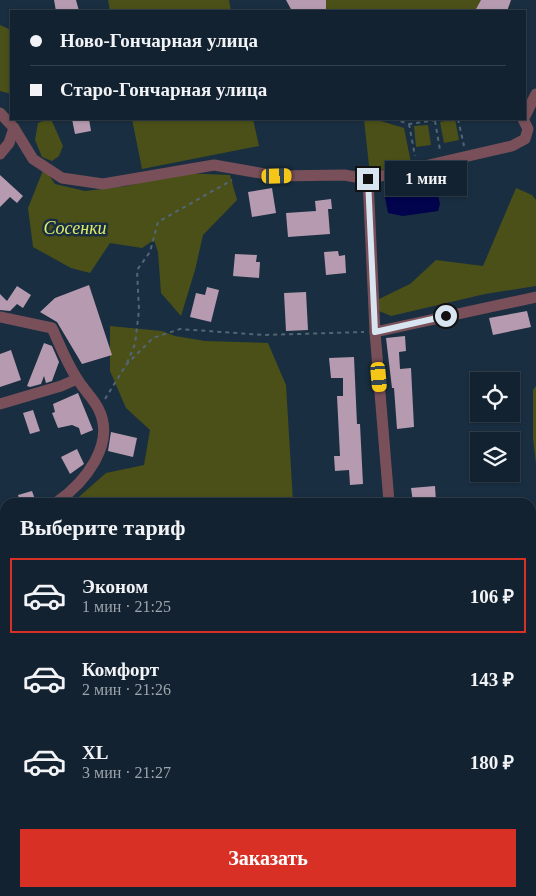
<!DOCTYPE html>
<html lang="ru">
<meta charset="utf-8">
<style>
:root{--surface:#132230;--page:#1c2a38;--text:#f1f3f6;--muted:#9da4ab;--line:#323f4c;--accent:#d93025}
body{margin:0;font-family:"Times New Roman",serif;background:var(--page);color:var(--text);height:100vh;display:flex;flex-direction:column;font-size:19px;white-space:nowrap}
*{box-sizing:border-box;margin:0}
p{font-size:16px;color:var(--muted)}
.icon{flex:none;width:28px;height:28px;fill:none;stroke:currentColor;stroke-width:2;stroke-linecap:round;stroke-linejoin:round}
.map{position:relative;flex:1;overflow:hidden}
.details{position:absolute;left:0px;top:498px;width:536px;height:399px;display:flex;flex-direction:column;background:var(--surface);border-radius:15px 15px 0 0;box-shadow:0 1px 4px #0004,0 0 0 1px var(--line)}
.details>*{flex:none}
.banner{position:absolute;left:10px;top:10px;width:516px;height:110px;border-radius:0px;box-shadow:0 1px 4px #0004,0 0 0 1px var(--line);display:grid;align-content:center;height:110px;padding:0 20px;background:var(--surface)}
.tools{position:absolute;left:470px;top:372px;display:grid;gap:10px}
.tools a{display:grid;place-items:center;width:50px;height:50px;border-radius:0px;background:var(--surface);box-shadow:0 1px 4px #0004,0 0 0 1px var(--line);font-size:25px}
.end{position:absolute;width:22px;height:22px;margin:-11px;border:6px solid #d8e5f0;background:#111;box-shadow:0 0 0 2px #111}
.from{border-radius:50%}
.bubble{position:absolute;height:35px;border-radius:0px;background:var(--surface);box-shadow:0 1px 4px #0004,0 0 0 1px var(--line);font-size:16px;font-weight:700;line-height:35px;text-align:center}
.car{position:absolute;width:15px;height:30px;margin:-15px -8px;border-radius:6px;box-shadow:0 0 4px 1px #0007;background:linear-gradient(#f5c518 24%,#345 0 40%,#f5c518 0 76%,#345 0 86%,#f5c518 0)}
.banner b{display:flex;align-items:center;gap:18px;height:48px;font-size:19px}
.banner b+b{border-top:1px solid var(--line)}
.banner i{width:12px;height:12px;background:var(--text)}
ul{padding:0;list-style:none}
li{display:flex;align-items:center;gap:15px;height:75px;margin:0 10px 8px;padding:0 10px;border:2px solid transparent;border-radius:0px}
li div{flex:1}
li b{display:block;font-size:19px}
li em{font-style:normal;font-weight:700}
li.on{border-color:var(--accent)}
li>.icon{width:45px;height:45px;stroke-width:1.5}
h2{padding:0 20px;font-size:22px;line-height:60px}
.action{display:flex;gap:10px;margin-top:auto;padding:10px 20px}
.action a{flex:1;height:58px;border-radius:0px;background:var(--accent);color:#fff;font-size:20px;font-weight:700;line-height:58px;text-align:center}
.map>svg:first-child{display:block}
</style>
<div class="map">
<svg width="536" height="896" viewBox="0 0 536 896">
<rect width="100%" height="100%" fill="#192e40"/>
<g fill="#4a5018">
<path d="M108 0H229L231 11H110Z"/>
<path d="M287 0H511L508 9 511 11H292Z"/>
<path d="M0 25 11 30V94L0 91Z"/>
<path d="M48 119H51L63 146 59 156 52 161 42 157 35 140 38 123Z"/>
<path d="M132 119H253L259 146 142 169Z"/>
<path d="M364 119H374L404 128 411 163 376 171 369 166Z"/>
<path d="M455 119 459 140 444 143 440 122Z"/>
<path d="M428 125 431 145 416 147 414 126Z"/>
<path d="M44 168 55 184 85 191 127 186 181 173 230 175 237 200 203 235 195 270 181 316 161 293 158 252 154 240 142 248 110 243 90 273 71 268 33 247 28 208Z"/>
<path d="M516 188 532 195 536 200V286L485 294 391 316 379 311 377 300 410 284 436 260 483 266Z"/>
<path d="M110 326 162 331 175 336 205 341 268 343 286 385 293 502H73L106 473 144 465 150 430 126 408 110 371Z"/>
<path d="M536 386V464L533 438V390Z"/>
<path d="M536 638V666L531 665V641Z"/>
<path d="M0 700 5 708V781L0 778Z"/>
<path d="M245 891H286V896H241Z"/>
</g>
<path fill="#01044c" d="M429 181 436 185 440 204 438 211 403 216 388 213 384 192 390 186Z"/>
<g fill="#b69bb0">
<path d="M54 0H76L79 11H56Z"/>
<path d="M286 0H326V11H292Z"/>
<path d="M481 0H511L507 11H475Z"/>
<path d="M72 119H89L91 131 75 134Z"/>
<path d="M0 175 23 196 17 203 10 197 0 207Z"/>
<path d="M272 188 276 213 252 217 248 192Z"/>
<path d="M331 199 332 209H328L330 234 288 237 286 213 316 211 315 201Z"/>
<path d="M338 251 339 256 345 255 346 273 326 275 324 252Z"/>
<path d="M235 254 257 255 256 262H260L259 278 233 276Z"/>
<path d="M89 285 112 355 82 364 57 322 40 312 55 298Z"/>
<path d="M17 286 31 295 23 308 17 304 10 311 0 310V294L7 301Z"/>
<path d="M207 287 219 290 211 322 190 317 196 293 205 295Z"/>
<path d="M306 292 308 330 286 331 284 293Z"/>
<path d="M527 311 531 327 493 335 489 318Z"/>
<path d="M405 336 406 351 399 352 400 369 411 368 414 427 397 429 394 388H392L386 338Z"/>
<path d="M44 343 52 346 59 362 52 381 46 383 44 376 41 384 30 387 27 386Z"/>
<path d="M11 350 21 380 0 387V354Z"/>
<path d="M354 357 357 424H360L363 484 350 485 349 470 335 471 334 456H340L337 396H343V378H331L329 358Z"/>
<path d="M78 393 93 430 81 435 79 428 72 425 58 428 52 413 55 412 53 404Z"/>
<path d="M33 410 40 431 30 434 23 413Z"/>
<path d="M111 432 137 438 133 457 108 451Z"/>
<path d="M77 449 84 464 70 474 61 457Z"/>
<path d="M435 486 436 502H413L411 488Z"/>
<path d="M32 491 36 502H20L18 495Z"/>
</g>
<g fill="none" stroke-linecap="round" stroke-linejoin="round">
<g stroke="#536676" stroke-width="2" stroke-dasharray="4 4" stroke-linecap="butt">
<path d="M393 119 409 124 443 119"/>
<path d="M458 119 464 146"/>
<path d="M435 121 440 150"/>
<path d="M409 124 415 156"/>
<path d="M127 363 135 344 139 310 137 270 150 252 158 222 232 180"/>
<path d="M105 399 126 365 153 338 180 329 264 335 364 332"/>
<path d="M531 633H536"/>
<path d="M176 891 183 896"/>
</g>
<g stroke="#795059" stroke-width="11">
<path d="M0 113 14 128 9 143 0 154"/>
<path d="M525 116 536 94"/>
<path d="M14 128 33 159 62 178 103 184 214 165 277 176 344 175 368 179 512 146 525 139 528 129 523 119"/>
<path d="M368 179 375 332 389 502"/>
<path d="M0 317 52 328C60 345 67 364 78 380 84 390 93 398 98 408 117 444 84 483 57 502"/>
<path d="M375 332 536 297"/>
<path d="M0 404 61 386 77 379"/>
<path d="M0 545 5 541"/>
<path d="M0 674 5 681"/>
<path d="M531 689 536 692"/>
<path d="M531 806 536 803"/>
<path d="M108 896 115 891"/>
</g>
<path stroke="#bac8d4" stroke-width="3" d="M529 896 536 892"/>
</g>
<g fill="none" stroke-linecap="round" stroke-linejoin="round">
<path stroke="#d8e5f0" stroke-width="6" d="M368 179 375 332 446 316"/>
</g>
<g text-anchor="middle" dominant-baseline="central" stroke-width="5" stroke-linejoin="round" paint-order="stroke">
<g font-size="18" font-style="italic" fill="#deec6b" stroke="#192e40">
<text x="75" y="228">Сосенки</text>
</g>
</g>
</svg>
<div class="tools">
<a><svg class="icon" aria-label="locate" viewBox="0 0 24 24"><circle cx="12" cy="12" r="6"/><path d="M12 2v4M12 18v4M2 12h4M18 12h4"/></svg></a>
<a><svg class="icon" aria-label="layers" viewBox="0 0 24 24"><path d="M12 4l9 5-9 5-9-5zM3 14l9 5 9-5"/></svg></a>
</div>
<i class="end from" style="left:446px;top:316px"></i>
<i class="end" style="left:368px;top:179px"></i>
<div class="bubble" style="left:385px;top:161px;width:82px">1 мин</div>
<i class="car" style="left:277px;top:176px;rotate:89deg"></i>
<i class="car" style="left:379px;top:377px;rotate:175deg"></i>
<div class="banner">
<b><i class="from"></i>Ново-Гончарная улица</b>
<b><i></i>Старо-Гончарная улица</b>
</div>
<section class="details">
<h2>Выберите тариф</h2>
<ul>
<li class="on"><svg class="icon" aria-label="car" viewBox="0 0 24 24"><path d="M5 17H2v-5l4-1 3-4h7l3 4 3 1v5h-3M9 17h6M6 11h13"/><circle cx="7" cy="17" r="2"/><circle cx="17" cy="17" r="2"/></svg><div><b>Эконом</b><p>1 мин · 21:25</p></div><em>106 ₽</em></li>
<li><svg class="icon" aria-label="car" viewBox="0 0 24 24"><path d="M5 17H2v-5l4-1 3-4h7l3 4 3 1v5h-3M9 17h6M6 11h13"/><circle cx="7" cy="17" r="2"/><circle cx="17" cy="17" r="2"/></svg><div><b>Комфорт</b><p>2 мин · 21:26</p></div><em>143 ₽</em></li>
<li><svg class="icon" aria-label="car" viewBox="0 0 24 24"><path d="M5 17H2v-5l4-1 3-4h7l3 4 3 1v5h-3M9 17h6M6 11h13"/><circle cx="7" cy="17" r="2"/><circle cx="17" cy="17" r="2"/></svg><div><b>XL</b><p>3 мин · 21:27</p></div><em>180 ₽</em></li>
</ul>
<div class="action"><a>Заказать</a></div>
</section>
</div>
